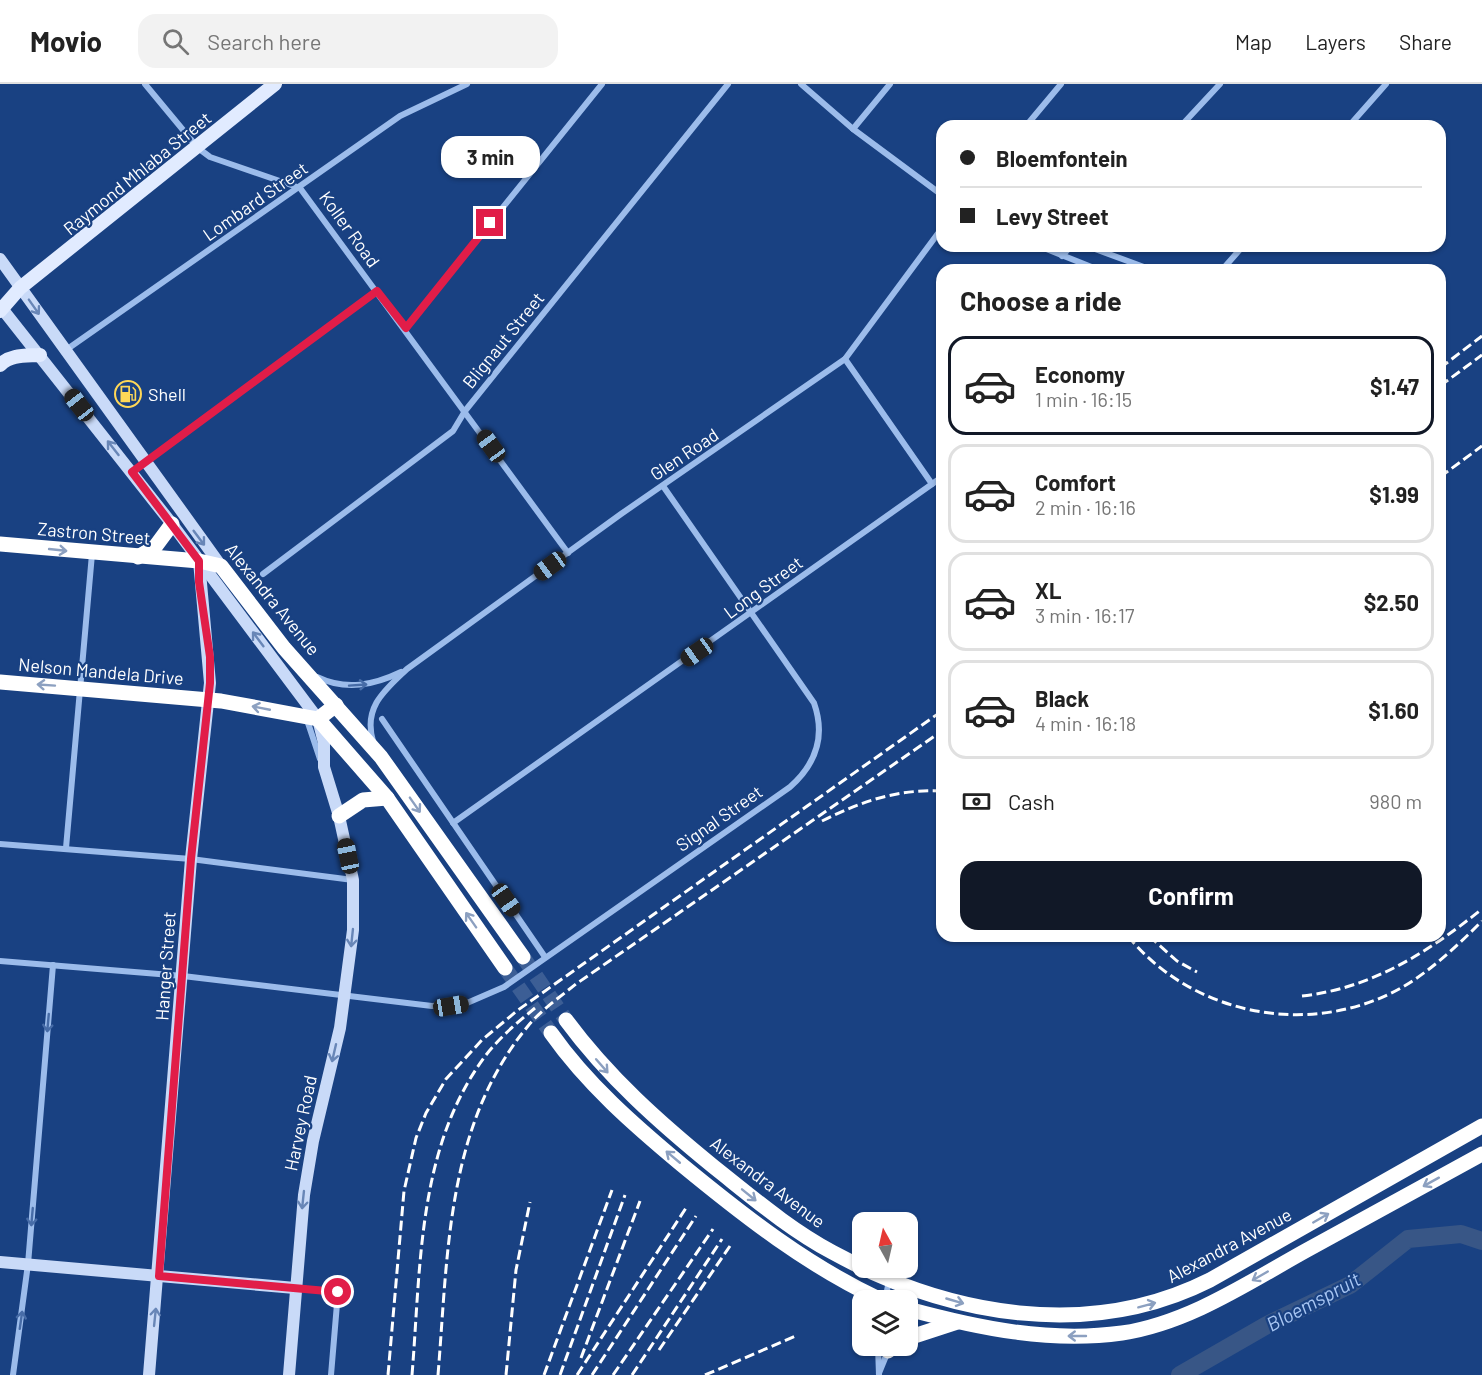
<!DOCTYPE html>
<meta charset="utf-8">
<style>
:root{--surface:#fff;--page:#f2f2f2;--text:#222;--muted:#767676;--line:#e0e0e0;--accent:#111827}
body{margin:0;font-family:Barlow,sans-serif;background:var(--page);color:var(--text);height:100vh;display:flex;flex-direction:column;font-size:22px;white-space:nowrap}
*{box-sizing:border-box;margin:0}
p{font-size:20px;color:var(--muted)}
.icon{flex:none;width:33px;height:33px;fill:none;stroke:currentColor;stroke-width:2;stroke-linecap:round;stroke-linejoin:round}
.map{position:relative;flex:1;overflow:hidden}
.side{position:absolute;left:936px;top:180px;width:510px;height:678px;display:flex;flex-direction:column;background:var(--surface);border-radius:18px;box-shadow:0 2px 4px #0004}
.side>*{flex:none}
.top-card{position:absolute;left:936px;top:36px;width:510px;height:132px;border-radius:18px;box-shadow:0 2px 4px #0004;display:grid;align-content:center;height:132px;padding:0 24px;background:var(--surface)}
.needle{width:39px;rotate:352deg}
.tools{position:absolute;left:852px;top:1128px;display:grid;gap:12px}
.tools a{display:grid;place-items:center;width:66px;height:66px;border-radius:12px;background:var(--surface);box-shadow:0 2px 4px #0004;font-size:30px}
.end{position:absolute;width:27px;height:27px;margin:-14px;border:8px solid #e11d48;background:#fff;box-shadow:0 0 0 3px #fff}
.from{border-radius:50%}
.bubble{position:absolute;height:42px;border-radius:18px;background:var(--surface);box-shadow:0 2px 4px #0004;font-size:20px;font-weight:700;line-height:42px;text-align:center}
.car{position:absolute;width:18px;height:36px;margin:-18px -9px;border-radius:8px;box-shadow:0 0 4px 2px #0007;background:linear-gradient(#222 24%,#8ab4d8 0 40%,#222 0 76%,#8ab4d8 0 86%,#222 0)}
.top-card b{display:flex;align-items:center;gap:21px;height:57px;font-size:22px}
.top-card b+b{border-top:2px solid var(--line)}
.top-card i{width:15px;height:15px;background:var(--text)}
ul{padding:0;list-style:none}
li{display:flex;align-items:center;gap:18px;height:99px;margin:0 12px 9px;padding:0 12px;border:3px solid var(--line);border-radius:18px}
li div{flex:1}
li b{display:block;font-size:22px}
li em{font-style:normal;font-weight:700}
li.on{border-color:var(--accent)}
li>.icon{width:54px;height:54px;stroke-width:1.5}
h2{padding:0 24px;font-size:27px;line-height:72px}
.pay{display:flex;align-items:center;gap:15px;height:66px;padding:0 24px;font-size:22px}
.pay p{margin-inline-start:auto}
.button{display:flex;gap:12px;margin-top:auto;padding:12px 24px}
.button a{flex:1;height:69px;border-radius:18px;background:var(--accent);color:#fff;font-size:24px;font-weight:700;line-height:69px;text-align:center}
header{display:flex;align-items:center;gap:36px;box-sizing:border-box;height:84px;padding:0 30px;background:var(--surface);border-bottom:2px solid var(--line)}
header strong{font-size:28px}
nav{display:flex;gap:33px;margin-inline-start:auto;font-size:21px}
.search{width:420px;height:54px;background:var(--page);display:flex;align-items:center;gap:15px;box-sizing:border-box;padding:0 21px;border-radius:18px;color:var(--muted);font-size:22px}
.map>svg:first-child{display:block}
</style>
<header>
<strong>Movio</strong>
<div class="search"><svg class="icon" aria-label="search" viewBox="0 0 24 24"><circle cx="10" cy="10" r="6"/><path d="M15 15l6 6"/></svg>Search here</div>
<nav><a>Map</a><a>Layers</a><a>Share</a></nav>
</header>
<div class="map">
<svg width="1482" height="1291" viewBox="0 0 1482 1291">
<rect width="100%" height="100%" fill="#194182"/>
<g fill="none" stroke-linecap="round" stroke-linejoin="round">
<path stroke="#385686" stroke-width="18" d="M1180 1291 1267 1241 1350 1201 1408 1155 1461 1150 1482 1157"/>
<g stroke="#3c5e95" stroke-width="15" stroke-dasharray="15 8" stroke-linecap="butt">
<path d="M523 873 566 936"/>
<path d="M505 884 551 949"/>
</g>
<g stroke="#9cbceb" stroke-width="6">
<path d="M145 0 198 64 210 73 300 104 568 469"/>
<path d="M801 0 853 45 942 111"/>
<path d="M1026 42 1061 0"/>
<path d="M1181 42 1220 0"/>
<path d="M1349 42 1386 0"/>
<path d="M853 45 890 0"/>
<path d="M1039 162 1099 186"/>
<path d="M1087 162 1152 186"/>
<path d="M1062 172 1071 162"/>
<path d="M1222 186 1243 162"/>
<path d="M406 244 602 0"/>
<path d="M66 266 400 32 467 0"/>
<path d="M845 275 932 400"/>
<path d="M132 388 377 207"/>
<path d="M263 490 453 347 465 327 728 0"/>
<path d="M317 593C346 607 374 601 401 588"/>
<path d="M306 633 320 675"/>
<path d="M382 635 545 873"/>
<path d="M373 657C363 623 385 606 407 585L621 430 845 275 942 144"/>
<path d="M453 739 942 393"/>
<path d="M0 760 191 775 353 796"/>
<path d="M66 764 92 470"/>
<path d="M0 877 183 892 432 922 467 919 504 903 790 703C816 680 826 653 814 619L663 402"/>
<path d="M297 1204 338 1208 331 1291"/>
<path d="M885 1216 889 1197"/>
<path d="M896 1216 899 1200"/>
<path d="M878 1262 879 1291"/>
<path d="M879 1289 888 1267"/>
<path d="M13 1291 28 1180 53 881"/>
</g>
<g stroke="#c9daf8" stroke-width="12">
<path d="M0 175 221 482"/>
<path d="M0 222 172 440 318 635 324 659V683L339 732 353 796V846L340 944 313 1057 304 1111 289 1291"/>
<path d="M0 1178 295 1204"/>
<path d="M149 1291 191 775 210 599 199 477"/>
</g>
<g stroke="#e1ebff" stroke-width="14">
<path d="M0 227 20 204 275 0"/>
<path d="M0 281C11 270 26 272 40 271"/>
</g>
<g stroke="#fff" stroke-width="15">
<path d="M0 460 199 477 221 482 284 564 381 673 523 873"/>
<path d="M138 473 155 463 172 440"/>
<path d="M0 598 221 617 318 635 336 621"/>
<path d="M318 635 387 714 505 884"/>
<path d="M339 732 363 716 387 714"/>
<path d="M566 936C608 993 660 1039 714 1083 752 1113 789 1145 832 1168 948 1232 1089 1257 1210 1196L1482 1042"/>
<path d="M551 949C587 1000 634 1041 682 1081 744 1132 808 1182 881 1216"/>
<path d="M908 1225C978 1244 1049 1259 1122 1249 1189 1239 1249 1198 1307 1166 1365 1134 1424 1102 1482 1070"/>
<path d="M908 1254 957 1238"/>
<path d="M888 1267 894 1262"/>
</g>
<g stroke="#fff" stroke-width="3" stroke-dasharray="10 4.5" stroke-linecap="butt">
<path d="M1440 284 1482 252"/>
<path d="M1440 302 1482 271"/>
<path d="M1440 393 1482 362"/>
<path d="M822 737C862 717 897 705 942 707"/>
<path d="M1128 852C1193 932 1311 954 1401 904 1432 886 1457 862 1482 837"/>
<path d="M1149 852 1177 877 1197 888"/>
<path d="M1302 912C1373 904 1428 868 1482 825"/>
<path d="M659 1266 730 1162"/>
<path d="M581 1274 640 1117"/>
<path d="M388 1291 404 1107 416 1054 426 1029 446 995 482 956 518 926 942 627"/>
<path d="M412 1291C421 1182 417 1063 486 971 500 953 518 938 535 924"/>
<path d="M438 1291C448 1170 446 1041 528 942 541 926 560 913 576 900L942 647"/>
<path d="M506 1291 516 1186 530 1118"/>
<path d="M544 1291 612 1106"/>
<path d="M560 1291 625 1111"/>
<path d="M577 1291 686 1124"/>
<path d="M592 1291 696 1132"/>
<path d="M613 1291 713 1145"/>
<path d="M632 1291 722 1155"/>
<path d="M705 1291 798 1251"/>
</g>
</g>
<defs><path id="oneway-shaft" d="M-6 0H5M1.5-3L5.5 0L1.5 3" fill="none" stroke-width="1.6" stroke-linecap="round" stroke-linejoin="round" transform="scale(1.5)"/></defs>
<g stroke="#6886b7">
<use href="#oneway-shaft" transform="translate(34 223) rotate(55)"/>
<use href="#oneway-shaft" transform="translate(113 364) rotate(-128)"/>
<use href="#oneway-shaft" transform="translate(199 454) rotate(53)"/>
<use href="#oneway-shaft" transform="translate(258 555) rotate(-127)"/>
<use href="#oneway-shaft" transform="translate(352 854) rotate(96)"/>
<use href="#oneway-shaft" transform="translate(334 969) rotate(103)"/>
<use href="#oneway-shaft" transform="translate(303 1116) rotate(96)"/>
<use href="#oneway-shaft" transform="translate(155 1233) rotate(-84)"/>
</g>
<g stroke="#8ca0c0">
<use href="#oneway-shaft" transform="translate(58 466) rotate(6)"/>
<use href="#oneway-shaft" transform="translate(46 601) rotate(-176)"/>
<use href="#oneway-shaft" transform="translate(261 624) rotate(-169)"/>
<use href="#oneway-shaft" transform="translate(415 721) rotate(55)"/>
<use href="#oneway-shaft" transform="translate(471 836) rotate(-125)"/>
<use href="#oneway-shaft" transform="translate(602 982) rotate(49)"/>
<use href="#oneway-shaft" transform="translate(673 1073) rotate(-140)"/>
<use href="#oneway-shaft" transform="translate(1431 1098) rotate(151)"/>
<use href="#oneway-shaft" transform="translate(749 1111) rotate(39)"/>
<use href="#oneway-shaft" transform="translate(1321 1134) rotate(-30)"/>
<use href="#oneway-shaft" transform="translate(1260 1192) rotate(150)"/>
<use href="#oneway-shaft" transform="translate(955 1217) rotate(16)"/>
<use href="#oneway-shaft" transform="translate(1147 1221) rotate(-15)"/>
<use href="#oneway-shaft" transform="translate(1077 1252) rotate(180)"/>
</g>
<g stroke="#476ca7">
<use href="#oneway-shaft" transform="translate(358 601) rotate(-4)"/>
<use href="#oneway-shaft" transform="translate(48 939) rotate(95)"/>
<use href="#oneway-shaft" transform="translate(32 1133) rotate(95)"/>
<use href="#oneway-shaft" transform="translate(21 1236) rotate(-82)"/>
</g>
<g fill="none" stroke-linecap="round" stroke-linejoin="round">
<path stroke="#e11d48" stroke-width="8" d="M338 1208 159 1192 191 775 210 599V573L199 498V477L132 388 377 207 406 244 490 139"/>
</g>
<defs>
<symbol id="fuel-ring" viewBox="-11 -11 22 22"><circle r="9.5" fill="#194182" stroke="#ffd857" stroke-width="1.5"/><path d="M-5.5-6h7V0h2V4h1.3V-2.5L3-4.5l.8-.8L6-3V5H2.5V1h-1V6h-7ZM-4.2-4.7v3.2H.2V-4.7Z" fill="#ffd857"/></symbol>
</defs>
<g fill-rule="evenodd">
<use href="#fuel-ring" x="113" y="295" width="30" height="30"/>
</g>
<g text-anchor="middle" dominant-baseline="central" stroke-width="4.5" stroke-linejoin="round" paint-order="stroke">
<g font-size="18" fill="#fff" stroke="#194182">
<text transform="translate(137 89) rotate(-39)">Raymond Mhlaba Street</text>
<text transform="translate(255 117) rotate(-35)">Lombard Street</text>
<text transform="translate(350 145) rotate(54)">Koller Road</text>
<text transform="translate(503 256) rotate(-51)">Blignaut Street</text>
<text transform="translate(684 370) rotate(-34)">Glen Road</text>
<text transform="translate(94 449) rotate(5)">Zastron Street</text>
<text transform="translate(763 503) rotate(-36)">Long Street</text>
<text transform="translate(273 515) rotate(51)">Alexandra Avenue</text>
<text transform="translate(101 587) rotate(5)">Nelson Mandela Drive</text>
<text transform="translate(719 734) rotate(-35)">Signal Street</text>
<text transform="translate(165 882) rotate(-86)">Hanger Street</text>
<text transform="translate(300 1039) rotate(-78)">Harvey Road</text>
<text transform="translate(768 1098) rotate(37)">Alexandra Avenue</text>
<text transform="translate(1229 1161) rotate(-28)">Alexandra Avenue</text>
</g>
<g font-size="18" fill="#fff" stroke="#194182" text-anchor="start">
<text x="148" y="310">Shell</text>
</g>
<g font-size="20" font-style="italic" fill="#a8c6f3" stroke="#194182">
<text transform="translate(1313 1217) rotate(-28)">Bloemspruit</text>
</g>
</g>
</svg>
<div class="tools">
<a><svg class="needle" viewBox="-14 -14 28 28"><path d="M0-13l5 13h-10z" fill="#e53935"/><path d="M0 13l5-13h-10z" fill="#767676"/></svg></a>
<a><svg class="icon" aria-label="layers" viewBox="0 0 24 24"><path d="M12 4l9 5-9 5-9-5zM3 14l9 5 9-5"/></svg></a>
</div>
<i class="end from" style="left:338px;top:1208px"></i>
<i class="end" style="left:490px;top:139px"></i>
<div class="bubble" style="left:441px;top:52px;width:99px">3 min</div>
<i class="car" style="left:79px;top:321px;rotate:322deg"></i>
<i class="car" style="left:491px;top:362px;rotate:324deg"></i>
<i class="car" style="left:550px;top:482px;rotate:234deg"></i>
<i class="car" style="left:697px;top:568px;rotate:235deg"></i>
<i class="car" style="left:348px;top:772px;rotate:348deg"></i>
<i class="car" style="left:506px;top:816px;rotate:145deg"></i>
<i class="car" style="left:451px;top:922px;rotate:81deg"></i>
<div class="top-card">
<b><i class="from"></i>Bloemfontein</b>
<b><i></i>Levy Street</b>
</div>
<section class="side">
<h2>Choose a ride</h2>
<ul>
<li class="on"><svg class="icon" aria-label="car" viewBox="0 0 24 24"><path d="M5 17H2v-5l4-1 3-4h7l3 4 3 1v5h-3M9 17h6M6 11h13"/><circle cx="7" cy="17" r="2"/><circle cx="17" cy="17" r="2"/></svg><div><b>Economy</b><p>1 min · 16:15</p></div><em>$1.47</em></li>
<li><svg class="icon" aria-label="car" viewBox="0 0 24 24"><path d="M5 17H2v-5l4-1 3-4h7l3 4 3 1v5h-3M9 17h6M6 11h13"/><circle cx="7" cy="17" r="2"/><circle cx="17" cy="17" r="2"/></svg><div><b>Comfort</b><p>2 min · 16:16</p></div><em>$1.99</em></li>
<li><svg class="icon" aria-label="car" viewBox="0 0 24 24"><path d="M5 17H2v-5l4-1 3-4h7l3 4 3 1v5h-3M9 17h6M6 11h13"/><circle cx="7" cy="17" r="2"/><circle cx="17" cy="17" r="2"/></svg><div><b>XL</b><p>3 min · 16:17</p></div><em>$2.50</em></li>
<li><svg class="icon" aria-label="car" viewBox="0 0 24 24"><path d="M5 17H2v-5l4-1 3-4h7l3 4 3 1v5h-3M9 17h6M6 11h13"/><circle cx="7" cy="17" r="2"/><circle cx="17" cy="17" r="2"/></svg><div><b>Black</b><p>4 min · 16:18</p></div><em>$1.60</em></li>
</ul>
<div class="pay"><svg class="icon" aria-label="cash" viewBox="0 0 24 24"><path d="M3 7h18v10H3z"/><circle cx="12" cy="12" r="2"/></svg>Cash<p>980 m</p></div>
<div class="button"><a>Confirm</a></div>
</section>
</div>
